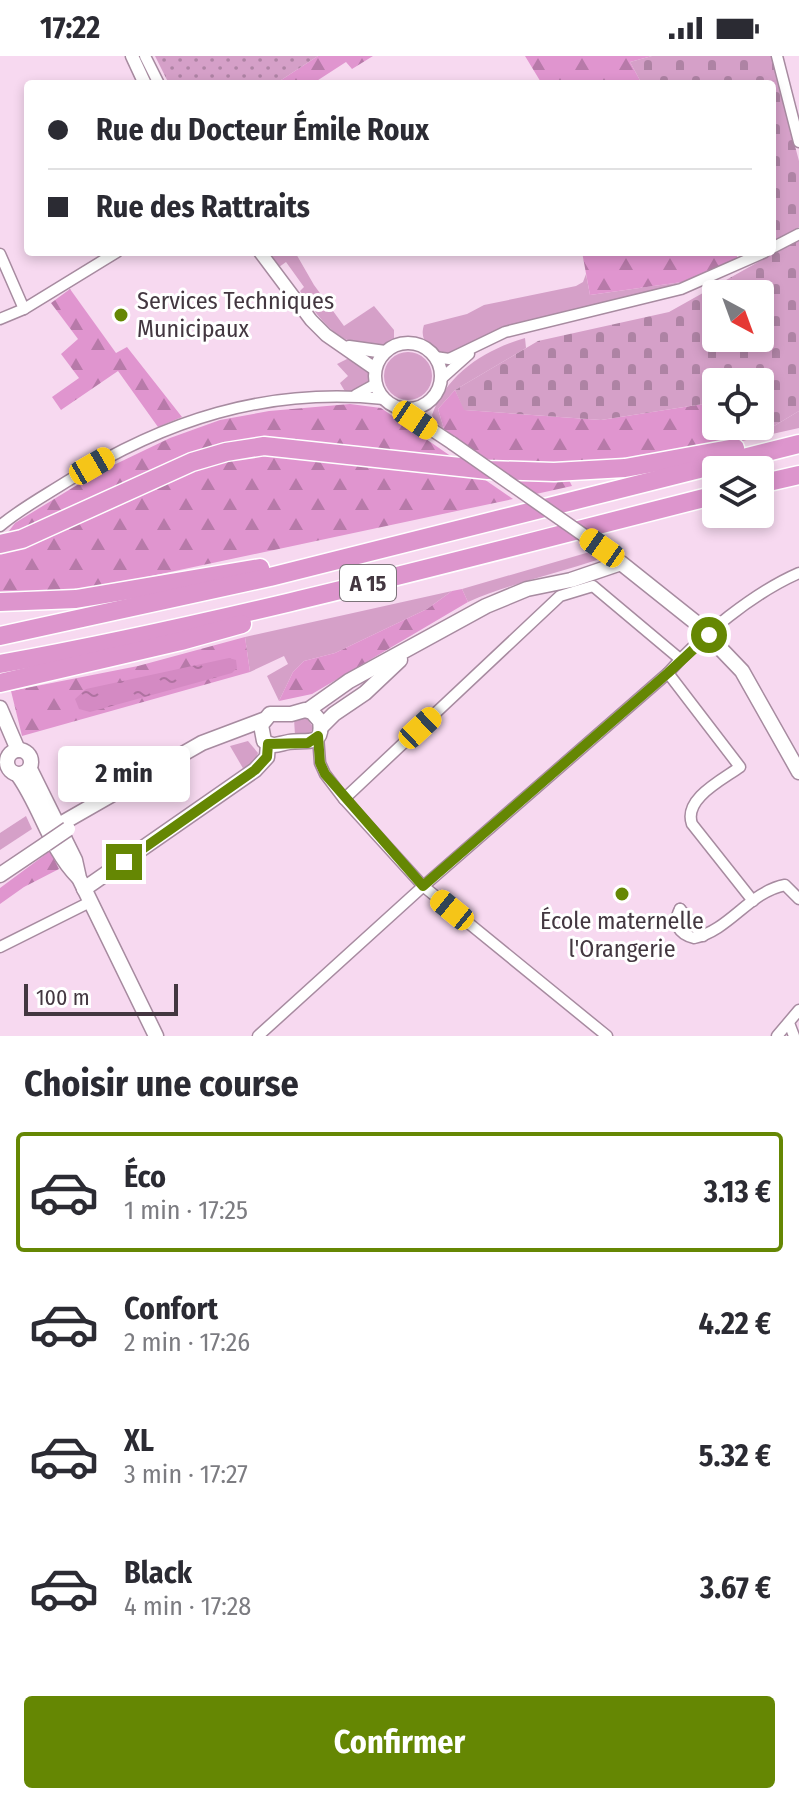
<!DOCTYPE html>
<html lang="fr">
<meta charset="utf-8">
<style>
:root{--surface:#fff;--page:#f2f2f3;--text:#2b2b33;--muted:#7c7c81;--line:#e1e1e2;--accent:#658703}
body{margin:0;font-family:"Fira Sans Condensed",sans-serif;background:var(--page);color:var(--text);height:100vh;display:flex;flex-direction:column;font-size:30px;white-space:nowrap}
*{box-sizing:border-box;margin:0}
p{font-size:26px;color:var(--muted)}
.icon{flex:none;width:44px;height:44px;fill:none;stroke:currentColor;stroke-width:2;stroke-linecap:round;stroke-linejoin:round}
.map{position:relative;height:980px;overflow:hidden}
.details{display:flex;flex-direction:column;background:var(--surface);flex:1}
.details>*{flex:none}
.banner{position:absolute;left:24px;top:24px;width:752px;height:176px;border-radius:8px;box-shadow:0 4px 12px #0003;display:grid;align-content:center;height:176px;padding:0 24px;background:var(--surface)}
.needle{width:52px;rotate:139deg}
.controls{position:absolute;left:702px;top:224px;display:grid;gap:16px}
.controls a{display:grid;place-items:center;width:72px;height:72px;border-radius:8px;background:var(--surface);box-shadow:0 4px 12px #0003;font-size:40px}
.scale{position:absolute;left:24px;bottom:20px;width:154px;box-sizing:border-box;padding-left:8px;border:4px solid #433740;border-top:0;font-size:22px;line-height:28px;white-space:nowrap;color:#433740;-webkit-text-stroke:6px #fff;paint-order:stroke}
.end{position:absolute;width:36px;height:36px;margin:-18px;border:10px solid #658703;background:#fff;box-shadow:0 0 0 4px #fff}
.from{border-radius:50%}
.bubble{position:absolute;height:56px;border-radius:8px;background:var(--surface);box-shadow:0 4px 12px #0003;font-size:26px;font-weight:700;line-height:56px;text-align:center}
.car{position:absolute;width:24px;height:48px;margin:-24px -12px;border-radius:10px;box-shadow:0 0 6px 2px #0007;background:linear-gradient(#f5c518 24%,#345 0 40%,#f5c518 0 76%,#345 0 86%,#f5c518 0)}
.banner b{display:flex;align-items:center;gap:28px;height:76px;font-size:30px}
.banner b+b{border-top:2px solid var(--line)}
.banner i{width:20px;height:20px;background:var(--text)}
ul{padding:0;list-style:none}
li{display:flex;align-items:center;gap:24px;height:120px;margin:0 16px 12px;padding:0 8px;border:4px solid transparent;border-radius:8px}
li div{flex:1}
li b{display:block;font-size:30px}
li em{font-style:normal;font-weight:700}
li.current{border-color:var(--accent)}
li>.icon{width:72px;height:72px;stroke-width:1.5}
h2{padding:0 24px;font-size:36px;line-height:96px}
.cta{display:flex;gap:16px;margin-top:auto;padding:16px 24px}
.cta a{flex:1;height:92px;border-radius:8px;background:var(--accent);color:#fff;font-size:32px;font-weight:700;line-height:92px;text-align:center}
.status{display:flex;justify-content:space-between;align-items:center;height:56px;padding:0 40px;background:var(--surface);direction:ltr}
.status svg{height:22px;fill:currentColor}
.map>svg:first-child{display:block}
</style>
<div class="status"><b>17:22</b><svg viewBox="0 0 49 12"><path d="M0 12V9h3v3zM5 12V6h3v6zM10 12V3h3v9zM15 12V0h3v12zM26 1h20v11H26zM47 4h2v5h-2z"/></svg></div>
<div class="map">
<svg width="799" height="980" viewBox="0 0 799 980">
<defs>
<pattern id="forest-firs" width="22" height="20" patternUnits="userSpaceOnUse" patternTransform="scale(2)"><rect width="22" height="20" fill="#e095cf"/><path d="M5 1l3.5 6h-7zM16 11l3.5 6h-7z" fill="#b77aa9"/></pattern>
<pattern id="cemetery-stones" width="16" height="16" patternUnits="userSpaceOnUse" patternTransform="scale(2)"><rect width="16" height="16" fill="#d5a0c8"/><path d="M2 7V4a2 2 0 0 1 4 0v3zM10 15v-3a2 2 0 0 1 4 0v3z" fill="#ae83a4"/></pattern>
<pattern id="park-dots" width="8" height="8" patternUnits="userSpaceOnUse" patternTransform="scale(2)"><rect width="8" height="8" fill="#d5a0c8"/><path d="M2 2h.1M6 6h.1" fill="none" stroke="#ae83a4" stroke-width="1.8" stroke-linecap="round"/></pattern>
<pattern id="water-ripples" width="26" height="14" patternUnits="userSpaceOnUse" patternTransform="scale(2)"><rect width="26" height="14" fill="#d48ac3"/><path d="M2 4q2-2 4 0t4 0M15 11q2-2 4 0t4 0" fill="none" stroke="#ae72a0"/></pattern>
</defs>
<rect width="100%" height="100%" fill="#f7d9f0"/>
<g fill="#d5a0c8">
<path d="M269 196H295L314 229 344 270 374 250 394 274V284L375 293C334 285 323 267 300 235L304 231 286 206 279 211Z"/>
<path d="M586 218 590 239 682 226 610 247 519 268 457 297 441 299C429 290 419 285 424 269L467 258 484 249 576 230 583 226Z"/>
<path d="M525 282 526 292 455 334 438 353 444 373 435 366 432 359C447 318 484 294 525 282Z"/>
<circle cx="408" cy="320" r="24"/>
<path d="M347 303C359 304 366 308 370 320L365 332 356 336 346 337 340 327 348 320 337 308Z"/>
<path d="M799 355V372L754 382Z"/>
<path d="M593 495 600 503C556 518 511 527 468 546L462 533Z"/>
<path d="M452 535 427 553 335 597 304 605 293 616 279 645 267 620 288 608 284 600 250 616 245 581Z"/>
<path d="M306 661 313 671 310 679H295L294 663Z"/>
<path d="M248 685 258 697 254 706 244 714 230 690Z"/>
<path d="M26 760 32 773 0 794V777Z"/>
</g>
<g fill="url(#forest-firs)">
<path d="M318 0H373L352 13 346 6 312 28H275Z"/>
<path d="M525 0H652L630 6 642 28H542Z"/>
<path d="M582 196H734L738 202 682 226 590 239Z"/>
<path d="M70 233 116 297 127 291 182 361 158 371 118 315 61 354 52 341 79 322 61 298 78 283 51 247Z"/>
<path d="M455 334 465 354 601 364 716 346V370H746L754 382 664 406 496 410 444 373 438 353Z"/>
<path d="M350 348 381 352 513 443 109 529 57 535 0 537V487L15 467 95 418 170 382 220 364 269 355Z"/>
<path d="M512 421 568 422 572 430 536 438Z"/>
<path d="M462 533 468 546 312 638 279 645 293 616 304 605 335 597 427 553 452 535Z"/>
<path d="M245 581 250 616 22 680 11 635 138 610Z"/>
<path d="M50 795 59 813 24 831 0 848V832Z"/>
</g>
<g fill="url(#cemetery-stones)" fill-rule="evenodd">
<path d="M652 0H771L799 105V171L772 187V28H642L630 6Z"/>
<path d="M799 183V355L754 382 746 370H760V326H716V346L601 364 464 354 455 334 538 285 669 256ZM716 238H760V282H716Z"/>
</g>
<path fill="url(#park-dots)" d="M155 0H318L275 28H169Z"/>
<path fill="url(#water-ripples)" d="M229 602 236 604 237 612 232 617 90 656 79 653 75 643 86 633Z"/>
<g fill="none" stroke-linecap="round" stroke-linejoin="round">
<defs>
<g id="minor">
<path d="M145 0 159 28"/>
<path d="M777 0 799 86"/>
<path d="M772 192 799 178"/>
<path d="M0 198 24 253"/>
<path d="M0 263 24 253 117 196"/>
<path d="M435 301 449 303 505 276 681 233 765 196"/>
<path d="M441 323 469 298"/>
<path d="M356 339 376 328"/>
<path d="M0 470C20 453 44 440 66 426 165 364 266 331 384 343"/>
<path d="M668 617 740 711C722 724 683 743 692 768L753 845"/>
<path d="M318 680 320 707 325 718 344 743 423 830 607 980"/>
<path d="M344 743 560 540 593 530 680 603"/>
<path d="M680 853C672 868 679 878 694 882 730 874 749 836 785 829L799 843"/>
<path d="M680 853 703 880"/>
<path d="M0 891 90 846"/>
<path d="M789 967 794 980"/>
<path d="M258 980 419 834 668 617C700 580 755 536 799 517"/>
<path d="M777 980 799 954"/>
</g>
<g id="tertiary">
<path d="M132 0 145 28"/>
<path d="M260 196 311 264 326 279 375 313"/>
<circle cx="408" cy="320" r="33"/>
<path d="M349 291 385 296"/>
<path d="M399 352 452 387"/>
</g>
<g id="secondary">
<path d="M0 652 18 694"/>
<path d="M305 654 312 656 320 665C324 692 305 683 289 686 278 688 274 692 264 685L261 669 270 658H291Z"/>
<path d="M308 654 349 625 486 550 527 533 571 524 621 507 695 566 742 615 799 716"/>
<path d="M321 671 334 658 365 637 400 604"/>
<circle cx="19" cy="706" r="12"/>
<path d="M30 713 75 804 79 822 156 980"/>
<path d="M18 719C41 751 50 793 78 821"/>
<path d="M64 766 202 687 263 664"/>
<path d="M0 819 46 788"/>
<path d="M84 833 255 714 267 701 268 688"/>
</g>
<g id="motorway">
<path d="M760 428 799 419"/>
<path d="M0 488 22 483 192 406 226 396 264 390 488 414 554 416 625 412 735 392"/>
<path d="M0 546 76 543 260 512"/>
<path d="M0 580 270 521 799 388"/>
<path d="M0 608C241 564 478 499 716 439"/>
<path d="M0 627 181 585 242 568"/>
</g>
</defs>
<use href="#minor" stroke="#a78ba0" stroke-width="13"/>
<use href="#tertiary" stroke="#a78ba0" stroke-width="15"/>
<use href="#secondary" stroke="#a78ba0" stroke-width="17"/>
<use href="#motorway" stroke="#fff" stroke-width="21"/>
<use href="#minor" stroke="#fff" stroke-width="10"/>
<use href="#tertiary" stroke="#fff" stroke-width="12"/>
<use href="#secondary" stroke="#fff" stroke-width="14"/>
<use href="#motorway" stroke="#dd95cd" stroke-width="18"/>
<defs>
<path id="tertiary-bridge" d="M452 387 602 492"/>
<path id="secondary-bridge" d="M46 788 68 773"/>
</defs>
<use href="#tertiary-bridge" stroke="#a78ba0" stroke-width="15" stroke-linecap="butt"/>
<use href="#secondary-bridge" stroke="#a78ba0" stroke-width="17" stroke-linecap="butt"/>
<use href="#tertiary-bridge" stroke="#fff" stroke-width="12"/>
<use href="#secondary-bridge" stroke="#fff" stroke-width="14"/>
</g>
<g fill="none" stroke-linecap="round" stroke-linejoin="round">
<path stroke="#658703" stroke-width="10" d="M124 806 255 714 267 701 268 688 308 687 318 680 320 707 325 718 423 830 668 617 709 579"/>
</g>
<g fill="#658703" stroke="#fff" stroke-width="3">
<circle cx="121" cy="259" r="8"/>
<circle cx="622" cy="838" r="8"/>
</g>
<g text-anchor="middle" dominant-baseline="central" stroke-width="6" stroke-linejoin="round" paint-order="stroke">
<rect fill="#fff" stroke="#7b7379" stroke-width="2" x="340" y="509" width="56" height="36" rx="6"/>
<g font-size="22" font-weight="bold" fill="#433740">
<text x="368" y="527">A 15</text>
</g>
<g font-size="24" fill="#433740" stroke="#fff" text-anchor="start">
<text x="137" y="245">Services Techniques<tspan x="137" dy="28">Municipaux</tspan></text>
<text x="622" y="865" text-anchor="middle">École maternelle<tspan x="622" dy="28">l'Orangerie</tspan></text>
</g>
</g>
</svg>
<div class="controls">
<a><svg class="needle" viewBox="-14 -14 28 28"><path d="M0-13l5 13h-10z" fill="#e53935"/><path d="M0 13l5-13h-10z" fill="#7c7c81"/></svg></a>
<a><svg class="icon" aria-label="locate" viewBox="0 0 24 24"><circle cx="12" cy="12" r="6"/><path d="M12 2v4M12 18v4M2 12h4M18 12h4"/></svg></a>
<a><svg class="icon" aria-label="layers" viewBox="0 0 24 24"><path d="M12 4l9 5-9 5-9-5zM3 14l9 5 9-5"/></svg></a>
</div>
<div class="scale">100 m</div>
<i class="end from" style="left:709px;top:579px"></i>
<i class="end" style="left:124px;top:806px"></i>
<div class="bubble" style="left:58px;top:690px;width:132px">2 min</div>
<i class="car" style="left:415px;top:364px;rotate:124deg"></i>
<i class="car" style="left:92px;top:410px;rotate:60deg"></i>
<i class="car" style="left:602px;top:492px;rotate:305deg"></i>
<i class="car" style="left:420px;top:672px;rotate:47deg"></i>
<i class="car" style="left:452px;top:854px;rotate:309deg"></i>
<div class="banner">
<b><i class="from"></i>Rue du Docteur Émile Roux</b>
<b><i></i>Rue des Rattraits</b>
</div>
</div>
<section class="details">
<h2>Choisir une course</h2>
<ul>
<li class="current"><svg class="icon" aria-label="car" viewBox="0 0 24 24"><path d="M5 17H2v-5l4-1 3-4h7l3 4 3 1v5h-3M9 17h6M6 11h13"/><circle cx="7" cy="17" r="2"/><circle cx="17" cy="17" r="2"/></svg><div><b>Éco</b><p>1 min · 17:25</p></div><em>3.13 €</em></li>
<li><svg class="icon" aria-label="car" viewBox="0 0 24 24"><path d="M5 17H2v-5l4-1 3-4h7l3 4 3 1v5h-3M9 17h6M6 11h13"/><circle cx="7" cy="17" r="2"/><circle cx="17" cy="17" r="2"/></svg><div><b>Confort</b><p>2 min · 17:26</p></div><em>4.22 €</em></li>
<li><svg class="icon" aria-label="car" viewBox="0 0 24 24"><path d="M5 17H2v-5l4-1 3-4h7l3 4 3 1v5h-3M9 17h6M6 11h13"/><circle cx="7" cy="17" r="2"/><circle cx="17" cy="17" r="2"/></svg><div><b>XL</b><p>3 min · 17:27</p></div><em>5.32 €</em></li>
<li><svg class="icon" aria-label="car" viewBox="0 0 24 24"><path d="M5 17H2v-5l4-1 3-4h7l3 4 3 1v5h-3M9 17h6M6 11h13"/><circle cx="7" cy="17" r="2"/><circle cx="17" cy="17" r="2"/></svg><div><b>Black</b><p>4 min · 17:28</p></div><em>3.67 €</em></li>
</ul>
<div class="cta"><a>Confirmer</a></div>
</section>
